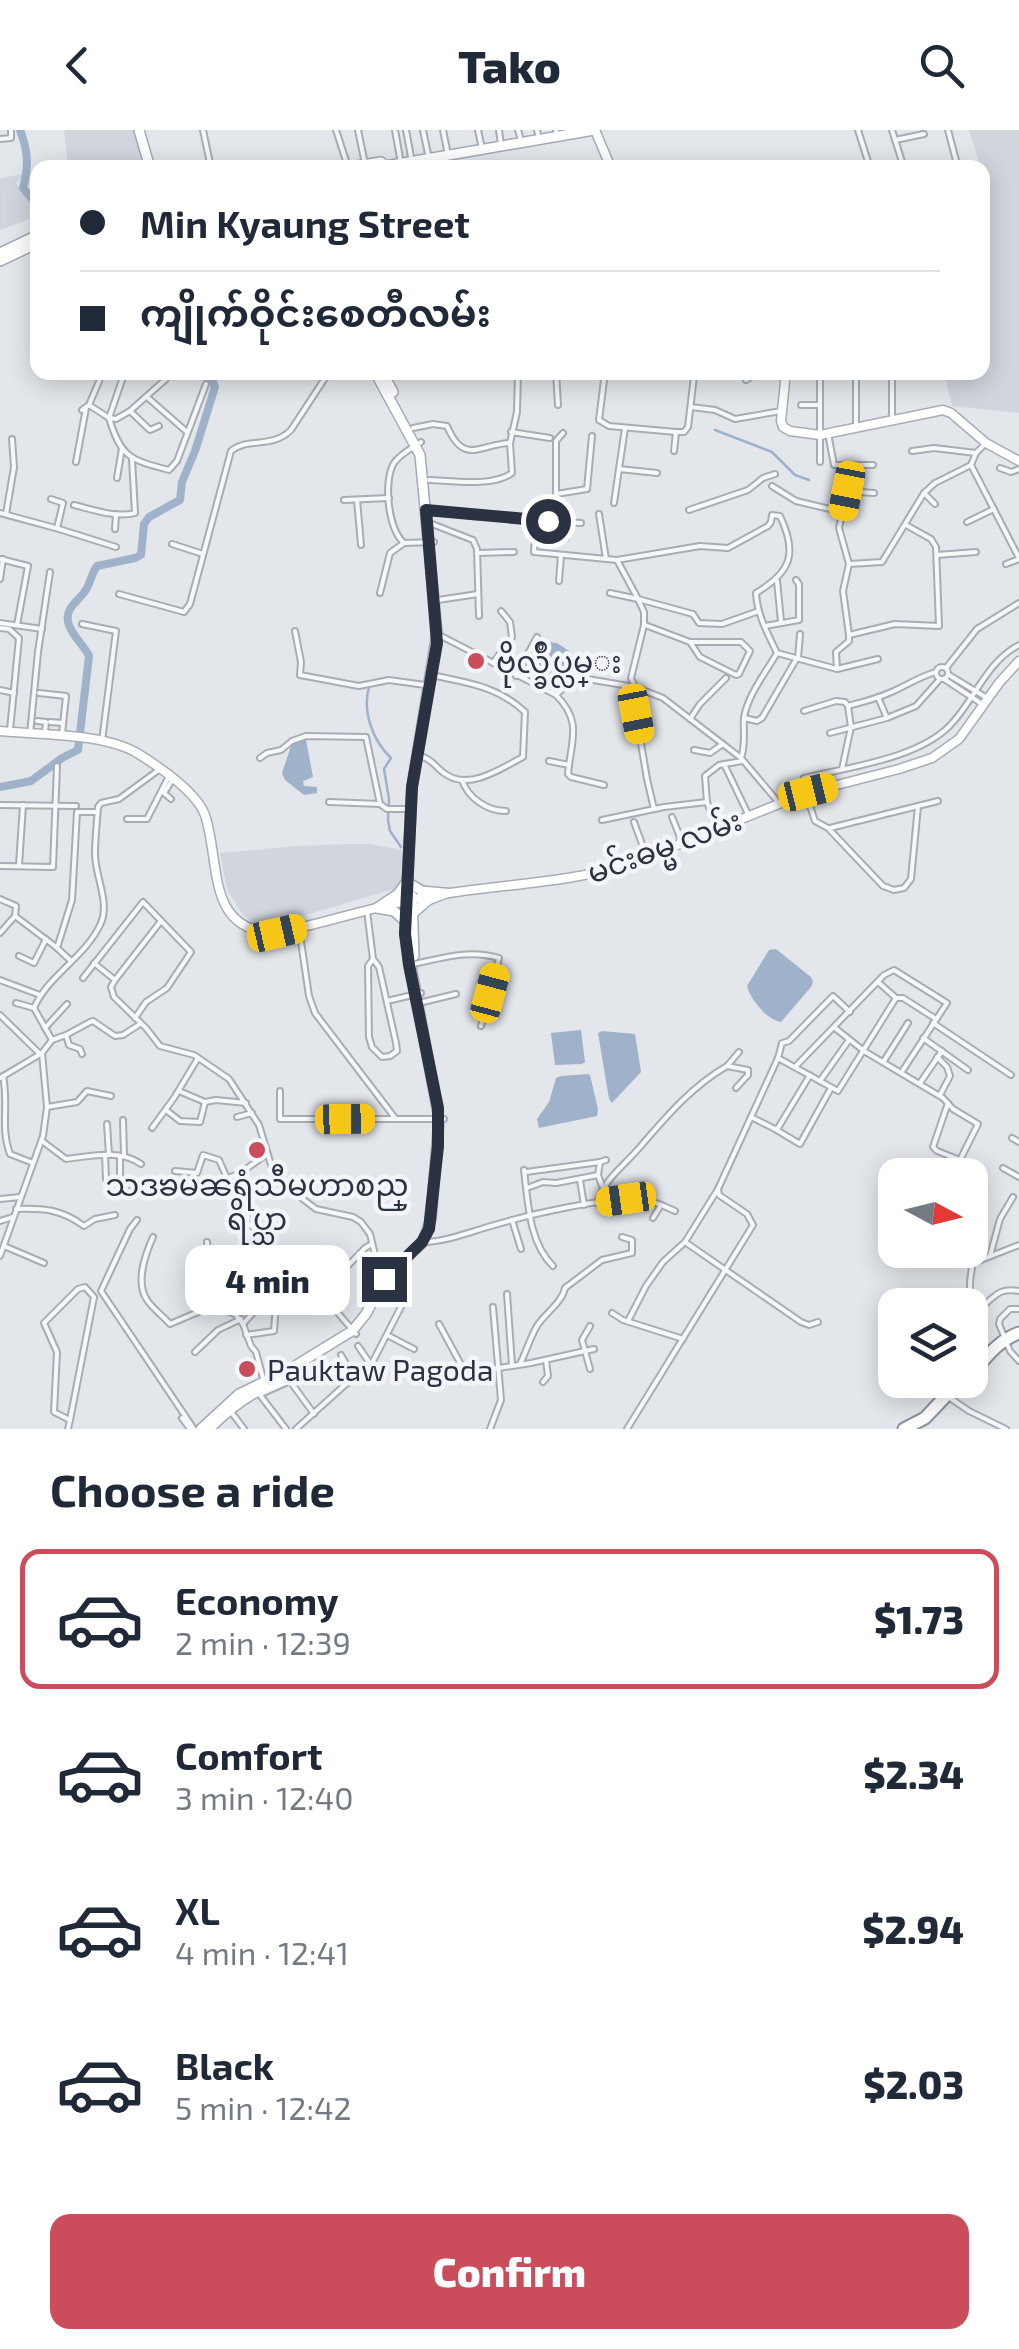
<!DOCTYPE html>
<meta charset="utf-8">
<style>
:root{--surface:#fff;--page:#f2f2f3;--text:#1f2937;--muted:#747a83;--line:#e0e1e3;--accent:#cb4d5b}
body{margin:0;font-family:"Exo 2","Noto Sans Myanmar",sans-serif;background:var(--page);color:var(--text);height:100vh;display:flex;flex-direction:column;font-size:38px;white-space:nowrap}
*{box-sizing:border-box;margin:0}
p{font-size:32px;color:var(--muted)}
.icon{flex:none;width:55px;height:55px;fill:none;stroke:currentColor;stroke-width:2;stroke-linecap:round;stroke-linejoin:round}
.map{position:relative;height:1299px;overflow:hidden}
.drawer{display:flex;flex-direction:column;background:var(--surface);flex:1}
.drawer>*{flex:none}
.hud{position:absolute;left:30px;top:30px;width:960px;height:220px;border-radius:20px;box-shadow:0 5px 25px #0003;display:grid;align-content:center;height:220px;padding:0 50px;background:var(--surface)}
.needle{width:65px;rotate:97deg}
.controls{position:absolute;left:878px;top:1028px;display:grid;gap:20px}
.controls a{display:grid;place-items:center;width:110px;height:110px;border-radius:20px;background:var(--surface);box-shadow:0 5px 25px #0003;font-size:50px}
.end{position:absolute;width:45px;height:45px;margin:-22px;border:12px solid #2b3343;background:#fff;box-shadow:0 0 0 5px #fff}
.from{border-radius:50%}
.bubble{position:absolute;height:70px;border-radius:20px;background:var(--surface);box-shadow:0 5px 25px #0003;font-size:32px;font-weight:800;line-height:70px;text-align:center}
.car{position:absolute;width:30px;height:60px;margin:-30px -15px;border-radius:12px;box-shadow:0 0 8px 2px #0007;background:linear-gradient(#f5c518 24%,#345 0 40%,#f5c518 0 76%,#345 0 86%,#f5c518 0)}
.hud b{display:flex;align-items:center;gap:35px;height:95px;font-size:38px}
.hud b+b{border-top:2px solid var(--line)}
.hud i{width:25px;height:25px;background:var(--text)}
ul{padding:0;list-style:none}
li{display:flex;align-items:center;gap:30px;height:140px;margin:0 20px 15px;padding:0 30px;border:5px solid transparent;border-radius:20px}
li div{flex:1}
li b{display:block;font-size:38px}
li em{font-style:normal;font-weight:800}
li.active{border-color:var(--accent)}
li>.icon{width:90px;height:90px;stroke-width:1.5}
h2{padding:0 50px;font-size:45px;line-height:120px}
.action{display:flex;gap:20px;margin-top:auto;padding:20px 50px}
.action a{flex:1;height:115px;border-radius:20px;background:var(--accent);color:#fff;font-size:40px;font-weight:800;line-height:115px;text-align:center}
header{display:flex;justify-content:space-between;align-items:center;height:130px;padding:0 50px;background:var(--surface);font-size:45px;font-weight:800}
.map>svg:first-child{display:block}
</style>
<header><svg class="icon" aria-label="back" viewBox="0 0 24 24"><path d="M15 5l-7 7 7 7"/></svg>Tako<svg class="icon" aria-label="search" viewBox="0 0 24 24"><circle cx="10" cy="10" r="6"/><path d="M15 15l6 6"/></svg></header>
<div class="map">
<svg width="1019" height="1299" viewBox="0 0 1019 1299">
<rect width="100%" height="100%" fill="#e3e6eb"/>
<g fill="#d1d5dd">
<path d="M64 0H134L145 37H93L92 31 68 35Z"/>
<path d="M969 0H1019V283L952 276 944 243 982 242 983 76 991 70Z"/>
<path d="M25 44 16 53 37 80V86L0 100V48Z"/>
<path d="M351 714H370L402 720 401 757 261 798 244 786 227 760 220 723 298 716Z"/>
</g>
<g fill="#a0b2c9">
<path d="M538 511 557 513 569 521 566 545 530 546 523 539Z"/>
<path d="M306 610 313 647 303 651 304 656 317 657V663L304 665 285 650 282 643 291 616 296 611Z"/>
<path d="M776 819 811 847 813 852 811 857 781 892C767 890 750 869 747 856L769 820Z"/>
<path d="M581 900 585 932 582 934 555 935 551 903Z"/>
<path d="M602 901 635 904 641 942 612 973 609 969 598 903Z"/>
<path d="M588 944 590 945 598 979 597 986 539 998 537 989 549 972 556 948 561 946Z"/>
</g>
<g fill="none" stroke-linecap="round" stroke-linejoin="round">
<g stroke="#a0b2c9" stroke-width="2.5">
<path d="M715 300 772 322 795 345 809 350"/>
<path d="M369 557C362 582 373 611 391 628L384 639 389 669 388 690 390 701 401 717"/>
</g>
<g stroke="#a0b2c9" stroke-width="8">
<path d="M20 0C28 20 29 37 23 58L38 76"/>
<path d="M0 657 31 651 62 628 78 620 89 526C84 515 71 505 68 492 65 476 81 470 87 458 91 450 92 443 97 436L135 428 141 425 144 394 149 387 180 370 182 352 195 321 215 257 209 242"/>
</g>
<defs>
<g id="street">
<path d="M203 0 211 38"/>
<path d="M336 0 347 34"/>
<path d="M358 0 365 34"/>
<path d="M395 0 400 28"/>
<path d="M406 0 411 27"/>
<path d="M423 0 428 24"/>
<path d="M443 0 447 20"/>
<path d="M478 0 481 14"/>
<path d="M499 0 501 15"/>
<path d="M518 0 520 7"/>
<path d="M537 0 538 4"/>
<path d="M556 0V1"/>
<path d="M858 0 870 38"/>
<path d="M892 0 904 38"/>
<path d="M948 0 958 38"/>
<path d="M0 9 11 8V0"/>
<path d="M895 10 924 4"/>
<path d="M556 242 558 275"/>
<path d="M600 242 627 246 633 243"/>
<path d="M605 242 599 290 609 296 676 302H684L688 297 694 246 692 242"/>
<path d="M820 242V332"/>
<path d="M856 242V296"/>
<path d="M384 245 434 242"/>
<path d="M122 250 109 288C121 328 131 330 169 340L177 331 206 254"/>
<path d="M746 250 758 242"/>
<path d="M147 267 187 302"/>
<path d="M89 275 109 288 116 289 130 281 166 249"/>
<path d="M801 275H820"/>
<path d="M691 277 715 280 735 289 781 281"/>
<path d="M82 280 89 275 103 242"/>
<path d="M130 281 150 300 159 296"/>
<path d="M892 288V242"/>
<path d="M413 298 433 294 447 296C464 336 480 314 510 313"/>
<path d="M511 302 550 308"/>
<path d="M563 303 556 311V364L587 359 592 306"/>
<path d="M828 303 834 335H873"/>
<path d="M674 321 676 302"/>
<path d="M912 321 934 318 976 323"/>
<path d="M76 332 86 278"/>
<path d="M971 335 1019 428"/>
<path d="M1000 338 1011 342 1019 339"/>
<path d="M619 339 657 343"/>
<path d="M117 348 122 318"/>
<path d="M429 350C453 351 493 357 512 343L510 313 517 282 518 242"/>
<path d="M772 356 796 371 842 382"/>
<path d="M847 361 874 363"/>
<path d="M924 363 935 374"/>
<path d="M556 364V382L536 391 534 422 617 430 700 416 728 418 768 396 771 392 772 385 780 386C798 424 791 442 756 463 757 485 768 504 777 523"/>
<path d="M51 369 63 373 57 398"/>
<path d="M344 370 389 368"/>
<path d="M357 370 361 415"/>
<path d="M614 373 625 298"/>
<path d="M74 375C94 380 116 388 135 383L132 329"/>
<path d="M432 380 470 386 581 393"/>
<path d="M689 380 748 360 763 348 775 344"/>
<path d="M0 383 59 399 116 417"/>
<path d="M6 384 14 337 12 309"/>
<path d="M599 384 606 429"/>
<path d="M967 392 994 379"/>
<path d="M432 394 473 410 477 419 479 486"/>
<path d="M115 399 116 384"/>
<path d="M566 408V391"/>
<path d="M404 413C388 399 383 351 394 333 400 324 412 318 421 312"/>
<path d="M172 414 203 424"/>
<path d="M479 423 514 422"/>
<path d="M937 425 976 422"/>
<path d="M0 429 28 436 17 495"/>
<path d="M617 430 638 469 693 484 699 493 722 494 759 481"/>
<path d="M849 434 882 432 924 363 935 353 971 335 976 323 984 315"/>
<path d="M1006 434 1019 429"/>
<path d="M0 449 3 429"/>
<path d="M559 451 561 425"/>
<path d="M777 451 781 491"/>
<path d="M380 463 390 423 404 413 434 412"/>
<path d="M610 463 638 469 644 482V495L631 548 635 557 636 584 647 649 654 679"/>
<path d="M119 464 184 482 190 474 231 321C247 307 272 319 291 300L329 242"/>
<path d="M438 470 478 464"/>
<path d="M0 493 42 499"/>
<path d="M82 494 116 501 102 611"/>
<path d="M645 495 690 512H741L750 521 739 544 736 545 700 527 690 512"/>
<path d="M765 496 799 490V454L796 450"/>
<path d="M0 498 9 499 19 508 10 600"/>
<path d="M295 501 301 532 300 545 359 556 389 550 425 555"/>
<path d="M849 505 843 461 849 434 839 398 847 361 850 336"/>
<path d="M441 506 556 565 575 547 635 557 663 568 741 628 779 673"/>
<path d="M777 523 837 539 878 529"/>
<path d="M798 528 800 504"/>
<path d="M493 533 512 507 510 492 501 481"/>
<circle cx="942" cy="543" r="6"/>
<path d="M946 538 977 499 1019 473"/>
<path d="M837 539 836 522 849 511V505L895 494 939 496 936 417 931 409 906 395"/>
<path d="M949 545 987 568"/>
<path d="M516 546 537 507"/>
<path d="M944 549 982 574"/>
<path d="M0 560 14 563"/>
<path d="M39 563 66 566 62 604"/>
<path d="M556 565C583 592 571 610 568 644L571 647 604 655"/>
<path d="M878 567 886 586"/>
<path d="M804 581 836 571 845 572 848 576C862 572 876 569 889 563 906 556 918 547 936 542"/>
<path d="M744 588 757 591 762 588 797 528"/>
<path d="M690 589 700 574 726 548"/>
<path d="M37 591 46 592 45 601"/>
<path d="M50 592 63 593"/>
<path d="M830 603 887 588 916 576 940 549"/>
<path d="M30 604 38 522 50 442"/>
<path d="M694 620 710 623 723 614"/>
<path d="M421 626C434 630 436 639 447 645 470 660 502 638 523 627L525 582C499 557 469 553 436 546"/>
<path d="M260 628 267 623 281 620 292 611 306 606 366 607 380 674"/>
<path d="M741 628C746 614 743 602 744 588 747 566 766 542 777 523"/>
<path d="M549 631 569 635"/>
<path d="M724 634 748 684"/>
<path d="M842 639 851 597 848 576"/>
<path d="M804 648C849 637 924 628 954 591 976 566 988 531 1019 515"/>
<path d="M462 650C468 668 487 681 506 681"/>
<path d="M806 664 815 691 828 698 883 756 894 760 904 758 911 749 918 676 938 671"/>
<path d="M171 669 164 663 173 649"/>
<path d="M329 672 380 674 387 679H408"/>
<path d="M0 675 76 676"/>
<path d="M672 687 682 712"/>
<path d="M127 689H147L169 646"/>
<path d="M602 690 664 677 707 672"/>
<path d="M634 692 646 725"/>
<path d="M716 697 707 672 705 646 719 635 742 631"/>
<path d="M830 698 918 676"/>
<path d="M19 735 23 675"/>
<path d="M0 736 53 737 57 636"/>
<path d="M0 769 16 776 15 786 56 817 58 815 72 770 77 682H97"/>
<path d="M367 781 373 829 379 837 396 913 397 921 390 926 382 927 372 917 369 907 368 836 373 829"/>
<path d="M299 798 309 866 315 883 395 988"/>
<path d="M0 803 15 786"/>
<path d="M56 817 71 831"/>
<path d="M19 826 34 833 46 809"/>
<path d="M94 833 115 850 111 857 114 867 146 898 160 916 194 925 229 949 259 995 275 1048 316 1079 353 1087 361 1092 370 1104 379 1141 388 1152"/>
<path d="M414 834C443 828 469 819 499 828L481 896"/>
<path d="M83 848 143 772 191 822 167 858 146 872 135 888"/>
<path d="M0 850 40 865"/>
<path d="M115 850 161 791"/>
<path d="M878 852 896 868"/>
<path d="M387 871 421 863"/>
<path d="M423 872 456 864"/>
<path d="M16 873 34 878"/>
<path d="M0 885 39 923"/>
<path d="M933 893 1011 945"/>
<path d="M45 898 67 874"/>
<path d="M835 898 864 921 943 968 953 979 978 994 960 1030 937 1021 933 1017 948 973"/>
<path d="M66 905 69 915 80 919 82 924"/>
<path d="M923 908 968 940"/>
<path d="M52 910 34 878C48 845 86 827 101 793 110 772 95 746 95 724 95 708 97 692 98 677L101 673 119 669 160 639"/>
<path d="M937 927 947 937 950 946 940 965"/>
<path d="M778 928 838 961 896 868H903L936 889"/>
<path d="M884 931 908 893"/>
<path d="M727 936 739 922"/>
<path d="M796 936 884 845 894 840 947 873 903 940"/>
<path d="M3 946C9 974 0 998 10 1024L33 1033"/>
<path d="M0 948 42 923 52 910 66 905 90 892 93 891 115 906 123 905 140 894"/>
<path d="M820 951 849 910"/>
<path d="M920 953 942 921"/>
<path d="M179 961 205 972 216 970 246 973"/>
<path d="M280 961V989H444"/>
<path d="M47 977 77 972 87 961 111 966"/>
<path d="M166 980 180 991 200 992 205 972"/>
<path d="M237 987 252 983"/>
<path d="M751 987 775 999 778 998 810 945"/>
<path d="M123 990 124 1025"/>
<path d="M107 994 109 1025"/>
<path d="M152 998 174 968 198 928"/>
<path d="M775 999 800 1014 831 958"/>
<path d="M1012 1008 1019 1012"/>
<path d="M42 1011 66 1029C90 1026 120 1019 141 1034"/>
<path d="M105 1025 106 1049"/>
<path d="M120 1026V1061L140 1062"/>
<path d="M1003 1038 1019 1047"/>
<path d="M524 1040C528 1072 529 1113 553 1136"/>
<path d="M175 1041 197 1043 203 1025 219 1030 227 1048"/>
<path d="M526 1042 600 1032"/>
<path d="M953 1045 960 1030"/>
<path d="M580 1050 584 1075"/>
<path d="M602 1056 598 1045 600 1032 606 1030"/>
<path d="M527 1058 543 1052 556 1053 598 1045"/>
<path d="M0 1069 20 1067"/>
<path d="M597 1073C605 1048 623 1037 640 1017 667 986 691 957 727 936L748 940V945L736 958"/>
<path d="M16 1079C43 1078 61 1079 84 1096L95 1089 115 1085"/>
<path d="M653 1088 661 1075"/>
<path d="M137 1090 130 1099 101 1161 194 1299"/>
<path d="M512 1090 521 1119"/>
<path d="M0 1091 13 1087"/>
<path d="M256 1099 247 1093 248 1087 225 1052 227 1048 239 1044 267 1024"/>
<path d="M153 1107C145 1125 135 1152 147 1170 153 1179 163 1186 170 1194L203 1180"/>
<path d="M207 1112 213 1163 212 1176 235 1184 243 1194"/>
<path d="M423 1112C445 1112 470 1102 491 1096 524 1086 614 1064 646 1070 656 1072 666 1077 675 1081"/>
<path d="M685 1112 801 1192 809 1195 818 1192"/>
<path d="M4 1116 44 1133"/>
<path d="M254 1120 252 1184 243 1194 251 1216 256 1222 264 1252"/>
<path d="M0 1126 43 1006 47 977 42 923"/>
<path d="M990 1126 1000 1089 1013 1067"/>
<path d="M337 1147 365 1118 372 1114"/>
<path d="M507 1164 512 1235"/>
<path d="M309 1167 325 1168 356 1204"/>
<path d="M190 1169 203 1180 211 1177"/>
<path d="M983 1176C997 1164 1000 1158 1019 1161"/>
<path d="M1019 1179H1010L1000 1189 999 1194 1010 1221 1019 1231"/>
<path d="M612 1183 623 1190 683 1209"/>
<path d="M235 1184 238 1163 236 1143"/>
<path d="M628 1191 646 1156 663 1132 685 1112 718 1059"/>
<path d="M439 1194 465 1242"/>
<path d="M246 1205 274 1201 277 1161 251 1162"/>
<path d="M387 1205 414 1219"/>
<path d="M358 1216 371 1235"/>
<path d="M985 1221C973 1189 965 1167 973 1133L1019 1115"/>
<path d="M195 1222 218 1200 241 1189"/>
<path d="M341 1225 354 1248"/>
<path d="M520 1234C526 1222 530 1208 537 1196 545 1183 562 1173 565 1158L602 1130 632 1123V1110L622 1107"/>
<path d="M590 1239 585 1221 594 1219"/>
<path d="M455 1245 531 1233 585 1221 582 1210 590 1196"/>
<path d="M543 1252 548 1246 546 1230"/>
<path d="M261 1264 290 1251 314 1284"/>
<path d="M260 1265 286 1299"/>
<path d="M950 1268 969 1281 1006 1299"/>
<path d="M232 1283 244 1299"/>
<path d="M182 1288 190 1299"/>
<path d="M68 1299 70 1290 94 1167 85 1157 78 1159 44 1193 57 1222 54 1282 70 1290"/>
<path d="M296 1299 346 1254 367 1241 371 1235 403 1173 397 1142"/>
<path d="M490 1299 501 1270 493 1177"/>
<path d="M627 1299 753 1095 747 1084 719 1065 718 1059 778 928 782 913 789 911 833 866 850 882"/>
</g>
<g id="secondary">
<path d="M595 0 611 38"/>
<path d="M786 242 781 291 783 297 790 301 820 305 943 280 951 283 986 313 1019 331"/>
<path d="M0 601C40 605 103 603 137 623 158 636 196 661 205 685 221 733 205 802 277 803 334 791 390 771 449 763 510 754 571 752 630 734L806 663 899 639 932 628 959 609 999 553 1019 531"/>
</g>
<g id="primary">
<path d="M139 0 150 38"/>
<path d="M344 38 381 32"/>
<path d="M374 38 594 0"/>
<path d="M0 123 38 105"/>
<path d="M0 131 38 113"/>
<path d="M382 242 393 262"/>
<path d="M412 755 422 761 443 763"/>
<path d="M412 766 414 826"/>
<path d="M377 778 398 764 405 754"/>
<path d="M377 778 394 781 405 791"/>
<path d="M412 784 428 770 446 763"/>
<path d="M201 1299 239 1264 285 1242 352 1201 366 1184 384 1149 423 1112 431 1089 439 989 405 804 412 657 437 503 420 325 375 242"/>
<path d="M209 1299C230 1278 251 1262 279 1251"/>
</g>
<g id="highway">
<path d="M970 1246C984 1230 998 1210 1019 1203"/>
<path d="M904 1299 925 1288 961 1250"/>
</g>
</defs>
<use href="#street" stroke="#a8adb5" stroke-width="8"/>
<use href="#secondary" stroke="#a8adb5" stroke-width="11"/>
<use href="#primary" stroke="#a3aab6" stroke-width="12"/>
<use href="#highway" stroke="#8b93a1" stroke-width="15"/>
<use href="#street" stroke="#f6f7f9" stroke-width="4"/>
<use href="#secondary" stroke="#fff" stroke-width="8"/>
<use href="#primary" stroke="#fff" stroke-width="9"/>
<use href="#highway" stroke="#fff" stroke-width="11"/>
</g>
<g fill="none" stroke-linecap="round" stroke-linejoin="round">
<path stroke="#2b3343" stroke-width="12" d="M384 1149 422 1112 429 1099 438 1016V978L409 835 405 804 412 657 437 513 426 380 548 391"/>
</g>
<g fill="#cb4d5b" stroke="#f3f5f8" stroke-width="4">
<circle cx="476" cy="531" r="10"/>
<circle cx="257" cy="1020" r="10"/>
<circle cx="247" cy="1239" r="10"/>
</g>
<g text-anchor="middle" dominant-baseline="central" stroke-width="9" stroke-linejoin="round" paint-order="stroke">
<g font-size="30" fill="#2b3343" stroke="#f3f5f8" text-anchor="start">
<text x="496" y="531">ဗိုလ္ခ်ဳပ္လမ္း</text>
<text x="257" y="1054" text-anchor="middle">သဒၶမၼရံသီမဟာစည္<tspan x="257" dy="34">ရိပ္သာ</tspan></text>
<text x="267" y="1239">Pauktaw Pagoda</text>
</g>
<g font-size="30" fill="#2b3343" stroke="#f3f5f8">
<text transform="translate(664 715) rotate(-20)">မင်းဓမ္မ လမ်း</text>
</g>
</g>
</svg>
<div class="controls">
<a><svg class="needle" viewBox="-14 -14 28 28"><path d="M0-13l5 13h-10z" fill="#e53935"/><path d="M0 13l5-13h-10z" fill="#747a83"/></svg></a>
<a><svg class="icon" aria-label="layers" viewBox="0 0 24 24"><path d="M12 4l9 5-9 5-9-5zM3 14l9 5 9-5"/></svg></a>
</div>
<i class="end from" style="left:548px;top:391px"></i>
<i class="end" style="left:384px;top:1149px"></i>
<div class="bubble" style="left:185px;top:1115px;width:165px">4 min</div>
<i class="car" style="left:847px;top:361px;rotate:191deg"></i>
<i class="car" style="left:636px;top:584px;rotate:169deg"></i>
<i class="car" style="left:808px;top:662px;rotate:76deg"></i>
<i class="car" style="left:277px;top:803px;rotate:77deg"></i>
<i class="car" style="left:490px;top:863px;rotate:15deg"></i>
<i class="car" style="left:345px;top:989px;rotate:89deg"></i>
<i class="car" style="left:626px;top:1069px;rotate:262deg"></i>
<div class="hud">
<b><i class="from"></i>Min Kyaung Street</b>
<b><i></i>ကျိုက်ဝိုင်းစေတီလမ်း</b>
</div>
</div>
<section class="drawer">
<h2>Choose a ride</h2>
<ul>
<li class="active"><svg class="icon" aria-label="car" viewBox="0 0 24 24"><path d="M5 17H2v-5l4-1 3-4h7l3 4 3 1v5h-3M9 17h6M6 11h13"/><circle cx="7" cy="17" r="2"/><circle cx="17" cy="17" r="2"/></svg><div><b>Economy</b><p>2 min · 12:39</p></div><em>$1.73</em></li>
<li><svg class="icon" aria-label="car" viewBox="0 0 24 24"><path d="M5 17H2v-5l4-1 3-4h7l3 4 3 1v5h-3M9 17h6M6 11h13"/><circle cx="7" cy="17" r="2"/><circle cx="17" cy="17" r="2"/></svg><div><b>Comfort</b><p>3 min · 12:40</p></div><em>$2.34</em></li>
<li><svg class="icon" aria-label="car" viewBox="0 0 24 24"><path d="M5 17H2v-5l4-1 3-4h7l3 4 3 1v5h-3M9 17h6M6 11h13"/><circle cx="7" cy="17" r="2"/><circle cx="17" cy="17" r="2"/></svg><div><b>XL</b><p>4 min · 12:41</p></div><em>$2.94</em></li>
<li><svg class="icon" aria-label="car" viewBox="0 0 24 24"><path d="M5 17H2v-5l4-1 3-4h7l3 4 3 1v5h-3M9 17h6M6 11h13"/><circle cx="7" cy="17" r="2"/><circle cx="17" cy="17" r="2"/></svg><div><b>Black</b><p>5 min · 12:42</p></div><em>$2.03</em></li>
</ul>
<div class="action"><a>Confirm</a></div>
</section>
